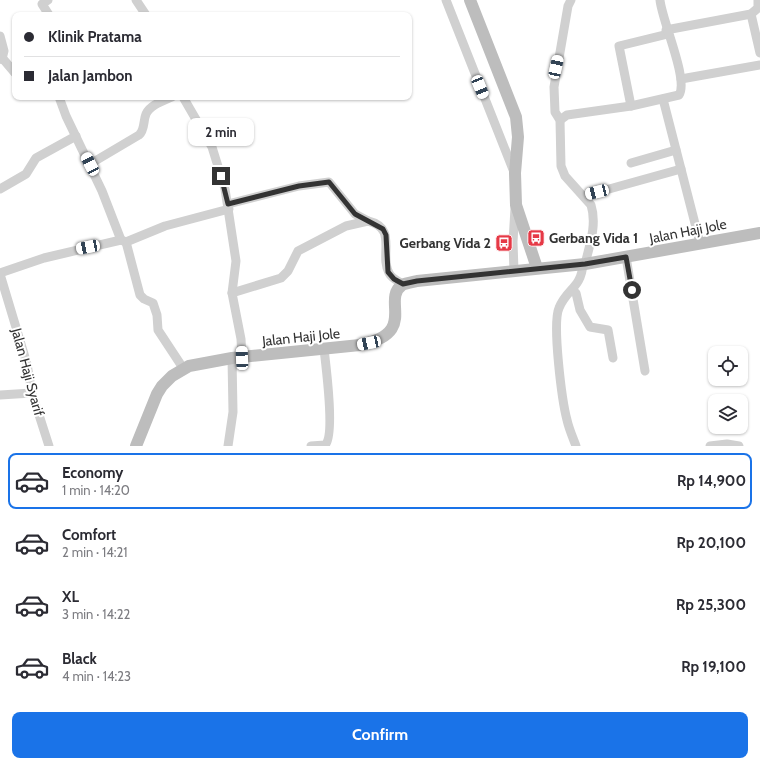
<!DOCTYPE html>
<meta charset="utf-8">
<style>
:root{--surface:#fff;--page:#f2f2f3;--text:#2b2b33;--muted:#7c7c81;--line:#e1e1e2;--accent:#1a73e8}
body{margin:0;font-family:Cabin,sans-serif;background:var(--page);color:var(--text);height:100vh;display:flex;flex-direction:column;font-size:15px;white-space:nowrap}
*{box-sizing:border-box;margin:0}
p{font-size:13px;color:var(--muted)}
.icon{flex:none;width:22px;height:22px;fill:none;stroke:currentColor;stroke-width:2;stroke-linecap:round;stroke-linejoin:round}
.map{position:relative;height:446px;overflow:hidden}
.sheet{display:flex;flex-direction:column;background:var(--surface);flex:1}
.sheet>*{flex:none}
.banner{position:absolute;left:12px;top:12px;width:400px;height:88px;border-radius:8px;box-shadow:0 1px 3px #0004;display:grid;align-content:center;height:88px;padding:0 12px;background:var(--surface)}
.fabs{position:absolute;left:708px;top:346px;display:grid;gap:8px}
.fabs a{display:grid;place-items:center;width:40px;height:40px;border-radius:8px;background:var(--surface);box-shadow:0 1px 3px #0004;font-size:20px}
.end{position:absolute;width:18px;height:18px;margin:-9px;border:5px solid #333;background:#fff;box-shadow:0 0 0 2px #fff}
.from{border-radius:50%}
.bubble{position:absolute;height:28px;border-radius:8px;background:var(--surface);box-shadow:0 1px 3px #0004;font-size:13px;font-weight:800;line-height:28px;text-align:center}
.car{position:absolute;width:12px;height:24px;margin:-12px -6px;border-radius:5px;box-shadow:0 0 3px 1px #0007;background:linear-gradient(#fff 24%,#345 0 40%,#fff 0 76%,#345 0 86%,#fff 0)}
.banner b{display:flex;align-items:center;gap:14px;height:38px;font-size:15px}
.banner b+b{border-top:1px solid var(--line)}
.banner i{width:10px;height:10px;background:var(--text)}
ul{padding:7px 0 0;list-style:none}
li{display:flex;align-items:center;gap:12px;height:56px;margin:0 8px 6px;padding:0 4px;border:2px solid transparent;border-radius:8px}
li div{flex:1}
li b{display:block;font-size:15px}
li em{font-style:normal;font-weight:800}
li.selected{border-color:var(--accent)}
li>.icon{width:36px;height:36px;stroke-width:1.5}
.cta{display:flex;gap:8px;margin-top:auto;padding:8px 12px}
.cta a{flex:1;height:46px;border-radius:8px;background:var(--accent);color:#fff;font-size:16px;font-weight:800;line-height:46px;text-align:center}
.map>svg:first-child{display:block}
</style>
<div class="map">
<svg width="760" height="446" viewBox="0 0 760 446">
<rect width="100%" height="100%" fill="#fff"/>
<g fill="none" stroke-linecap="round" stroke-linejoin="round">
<g stroke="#d0d0d0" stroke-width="9">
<path d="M48 0 42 4 49 15"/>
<path d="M136 0 146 15"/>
<path d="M446 0 514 172"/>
<path d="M571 0 568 6 554 87 555 112 560 120 561 166 565 176 591 205C597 224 590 244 585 264"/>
<path d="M751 14 760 53"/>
<path d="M666 30 751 14 758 8V0"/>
<path d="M0 36 4 51 2 59"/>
<path d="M0 59 4 60 15 73"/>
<path d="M681 79 760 65"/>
<path d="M59 97 66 116 102 191 121 240"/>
<path d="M183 97 212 147 225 189 236 261 232 293 241 339 242 358"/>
<path d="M663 99 700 243"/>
<path d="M631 106 619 46 668 34"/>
<path d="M560 120 567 115 631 106 679 95C689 80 662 21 660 0"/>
<path d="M631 163 676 150"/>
<path d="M90 164 139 135C145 130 143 121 146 114 150 105 163 101 172 97"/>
<path d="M0 189 26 174 36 158 76 136"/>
<path d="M584 196 681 169"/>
<path d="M228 204 299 186 329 182 355 214 368 221"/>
<path d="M121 240 126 242 165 226 229 209"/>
<path d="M126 242 140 295 144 299 153 303 157 315 158 330 183 368"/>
<path d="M626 257 645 371"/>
<path d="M514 271 513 242 515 208"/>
<path d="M0 273 44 258 121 240"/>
<path d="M0 274 27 364 32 393 49 446"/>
<path d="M572 290 576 293 580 310 590 327 608 330 613 358"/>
<path d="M232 293 281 278 288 271 298 251 346 226 368 221C398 228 379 255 389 273 392 279 398 281 403 284"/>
<path d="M0 395 32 393"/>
<path d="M228 446 233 412 232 358"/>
<path d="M311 446 325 445C335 436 326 366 324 349"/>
<path d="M576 446C573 438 569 429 567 420 562 401 552 324 559 308 567 288 581 289 583 264"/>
<path d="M710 446 727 444 739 446"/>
</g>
<g stroke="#bdbdbd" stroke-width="12">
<path d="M470 0 516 117 518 137 515 173 516 205 537 268"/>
<path d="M136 446 157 394 162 386 172 376 189 366 232 358 360 345C419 333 381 300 402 285 406 283 413 282 417 281L585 264 760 233"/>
</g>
</g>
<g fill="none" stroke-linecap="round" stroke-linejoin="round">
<path stroke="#333" stroke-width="5" d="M221 176 228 204 299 186 329 182 355 214 383 229 386 235 388 272 394 279 403 284 417 281 585 264 626 257 632 290"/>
</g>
<defs>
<symbol id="bus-square" viewBox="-11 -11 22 22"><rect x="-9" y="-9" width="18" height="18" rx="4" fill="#e63946" stroke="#fff"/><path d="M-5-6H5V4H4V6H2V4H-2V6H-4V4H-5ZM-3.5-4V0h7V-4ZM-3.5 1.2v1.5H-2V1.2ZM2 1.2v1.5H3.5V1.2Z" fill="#fff"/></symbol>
</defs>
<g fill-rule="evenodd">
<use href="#bus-square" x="526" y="228" width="20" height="20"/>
<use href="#bus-square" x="494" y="233" width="20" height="20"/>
</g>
<g text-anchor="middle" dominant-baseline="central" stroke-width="4" stroke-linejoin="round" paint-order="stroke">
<g font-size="14" fill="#333" stroke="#fff">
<text transform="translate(688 231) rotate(-11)">Jalan Haji Jole</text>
<text transform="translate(301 337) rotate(-6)">Jalan Haji Jole</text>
<text transform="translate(28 372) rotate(75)">Jalan Haji Syarif</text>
</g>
<g font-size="14" font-weight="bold" fill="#333" stroke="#fff" text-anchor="start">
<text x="549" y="238">Gerbang Vida 1</text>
<text x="491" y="243" text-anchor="end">Gerbang Vida 2</text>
</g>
</g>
</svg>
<div class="fabs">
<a><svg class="icon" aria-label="locate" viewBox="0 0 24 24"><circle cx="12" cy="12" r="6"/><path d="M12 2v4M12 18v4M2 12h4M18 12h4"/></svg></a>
<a><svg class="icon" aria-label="layers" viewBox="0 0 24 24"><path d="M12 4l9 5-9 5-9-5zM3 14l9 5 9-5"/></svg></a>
</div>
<i class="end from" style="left:632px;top:290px"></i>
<i class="end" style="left:221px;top:176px"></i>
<div class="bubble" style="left:188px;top:118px;width:66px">2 min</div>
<i class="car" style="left:556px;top:67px;rotate:12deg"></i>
<i class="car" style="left:480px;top:87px;rotate:158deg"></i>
<i class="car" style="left:90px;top:164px;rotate:333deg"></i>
<i class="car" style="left:597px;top:192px;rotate:256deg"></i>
<i class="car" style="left:88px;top:247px;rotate:259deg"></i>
<i class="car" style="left:369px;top:343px;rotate:258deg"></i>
<i class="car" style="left:242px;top:358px;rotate:358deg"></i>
<div class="banner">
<b><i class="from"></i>Klinik Pratama</b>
<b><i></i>Jalan Jambon</b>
</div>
</div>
<section class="sheet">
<ul>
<li class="selected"><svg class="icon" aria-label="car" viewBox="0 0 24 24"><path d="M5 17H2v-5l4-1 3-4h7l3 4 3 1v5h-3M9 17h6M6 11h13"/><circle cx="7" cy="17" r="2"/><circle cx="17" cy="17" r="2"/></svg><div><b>Economy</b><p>1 min · 14:20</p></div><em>Rp 14,900</em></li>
<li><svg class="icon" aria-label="car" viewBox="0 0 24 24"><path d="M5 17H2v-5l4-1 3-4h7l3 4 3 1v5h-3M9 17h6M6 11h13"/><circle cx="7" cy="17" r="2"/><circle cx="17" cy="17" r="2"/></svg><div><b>Comfort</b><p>2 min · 14:21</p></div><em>Rp 20,100</em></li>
<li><svg class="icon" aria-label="car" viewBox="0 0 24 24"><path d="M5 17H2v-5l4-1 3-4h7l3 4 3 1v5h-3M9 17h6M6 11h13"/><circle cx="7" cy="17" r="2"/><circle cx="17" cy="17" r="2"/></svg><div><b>XL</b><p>3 min · 14:22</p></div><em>Rp 25,300</em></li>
<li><svg class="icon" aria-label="car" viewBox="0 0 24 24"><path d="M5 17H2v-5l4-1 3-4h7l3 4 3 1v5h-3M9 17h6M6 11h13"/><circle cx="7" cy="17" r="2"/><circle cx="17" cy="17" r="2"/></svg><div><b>Black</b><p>4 min · 14:23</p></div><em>Rp 19,100</em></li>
</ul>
<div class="cta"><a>Confirm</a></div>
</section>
